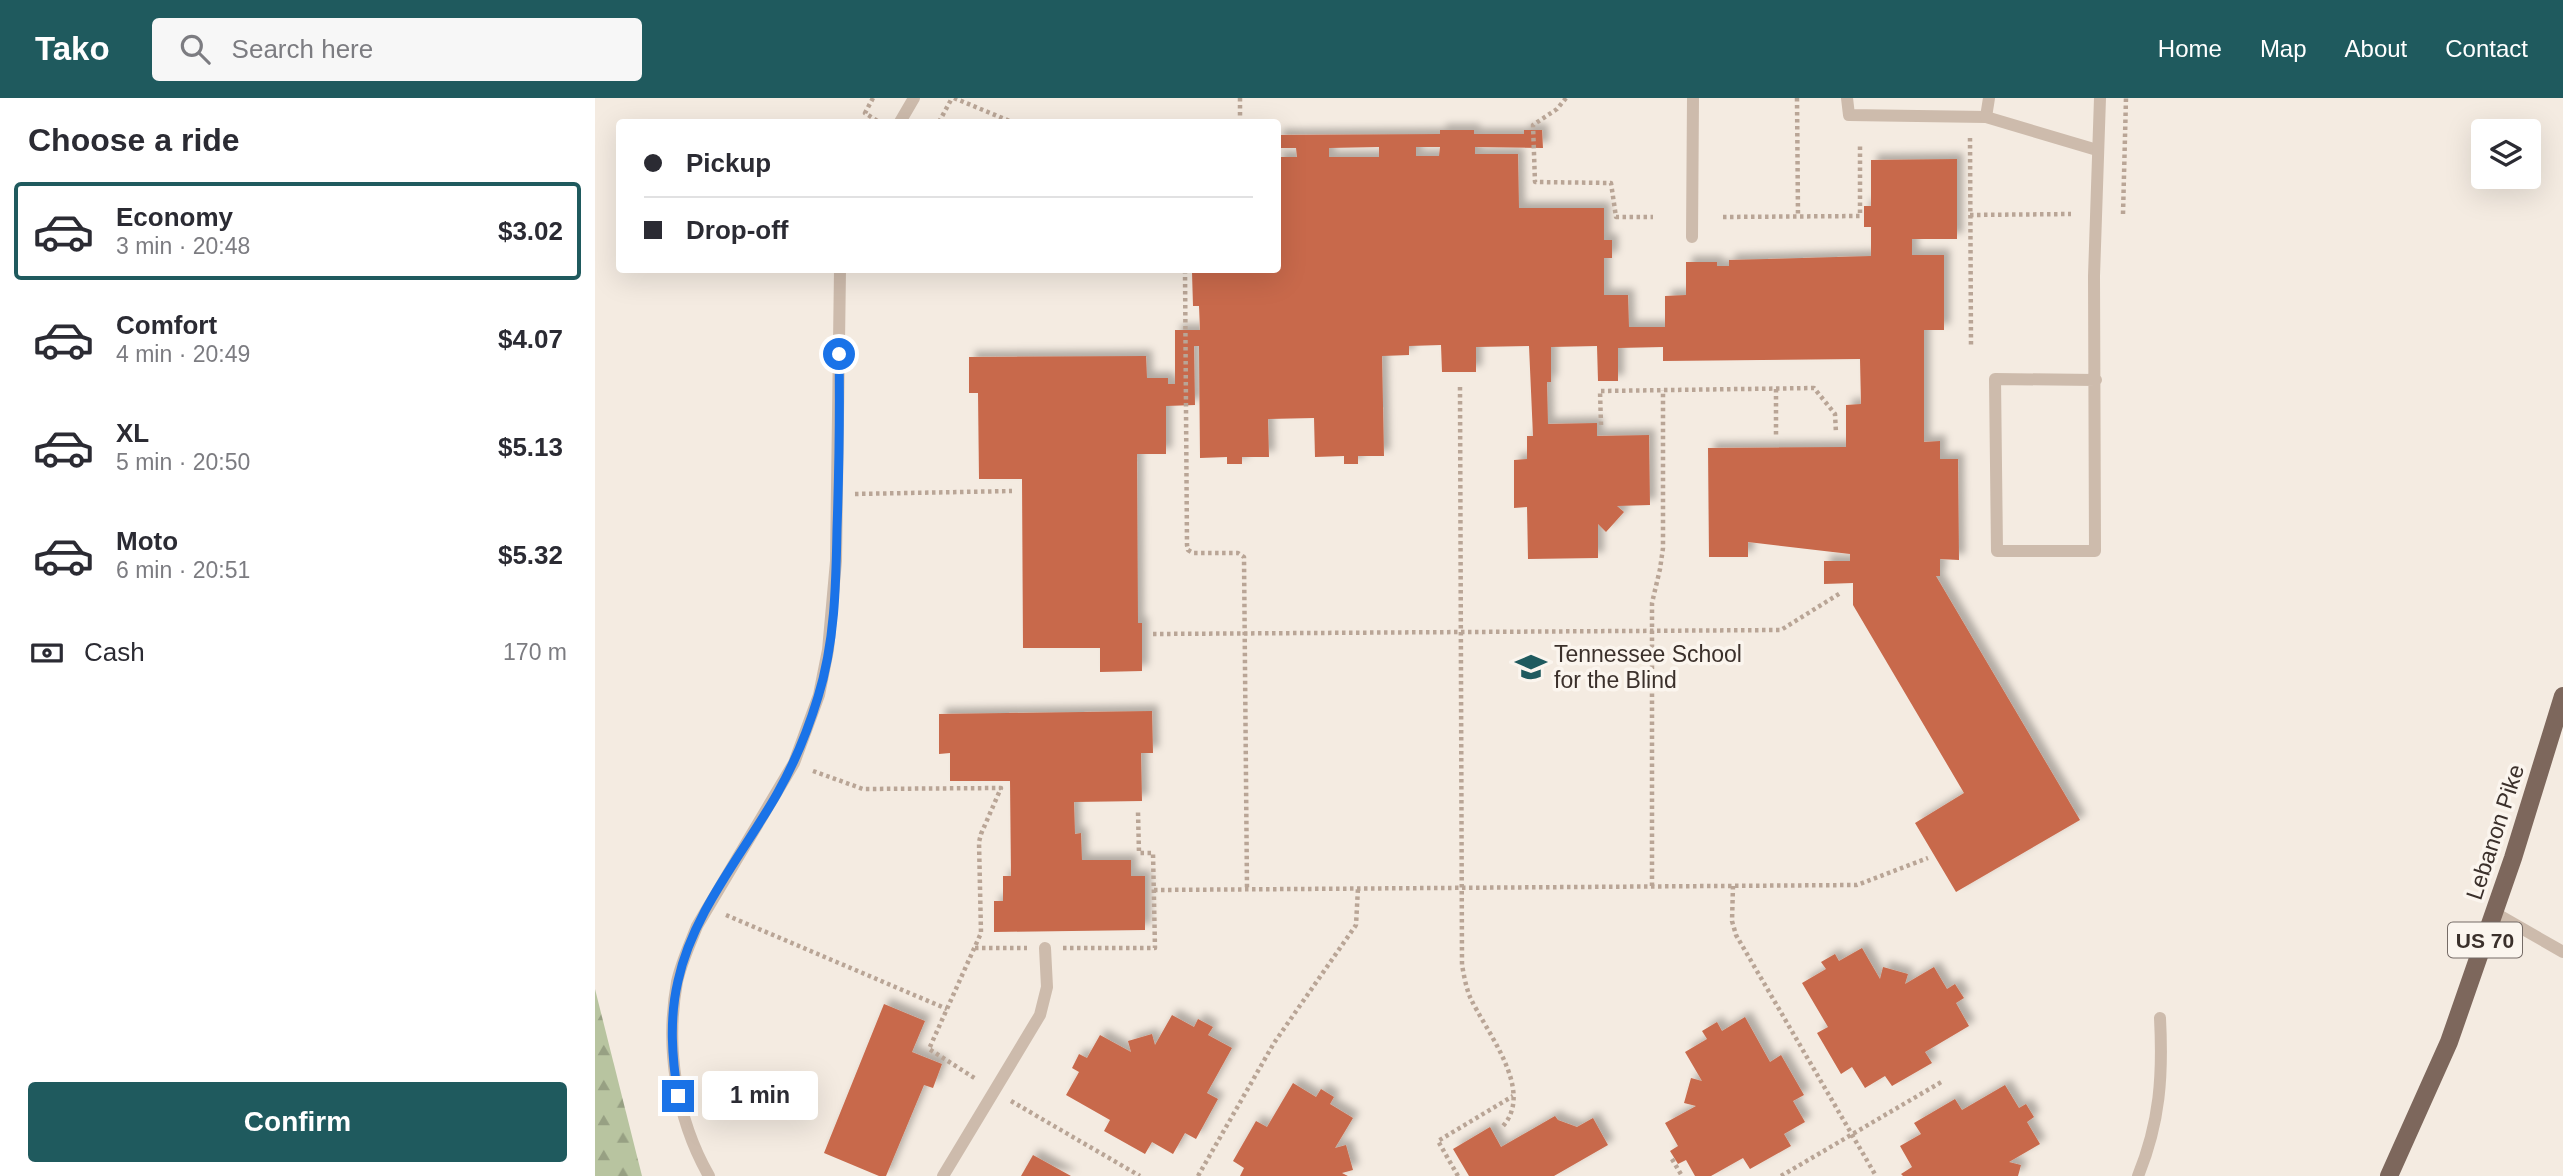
<!DOCTYPE html>
<meta charset="utf-8">
<style>
:root{--surface:#fff;--page:#f7f7f7;--text:#2b2b33;--muted:#7c7c81;--line:#e1e1e2;--accent:#1f5a5e}
body{margin:0;font-family:Arial,sans-serif;background:var(--page);color:var(--text);height:100vh;display:flex;flex-direction:column;font-size:26px;white-space:nowrap}
*{box-sizing:border-box;margin:0}
p{font-size:23px;color:var(--muted)}
.icon{flex:none;width:38px;height:38px;fill:none;stroke:currentColor;stroke-width:2;stroke-linecap:round;stroke-linejoin:round}
.map{position:relative;flex:1;overflow:hidden}
.panel{display:flex;flex-direction:column;background:var(--surface);width:595px}
.panel>*{flex:none}
.hud{position:absolute;left:21px;top:21px;width:665px;height:154px;border-radius:7px;box-shadow:0 7px 28px #0002;display:grid;align-content:center;height:154px;padding:0 28px;background:var(--surface)}
.buttons{position:absolute;left:1876px;top:21px;display:grid;gap:14px}
.buttons a{display:grid;place-items:center;width:70px;height:70px;border-radius:7px;background:var(--surface);box-shadow:0 7px 28px #0002;font-size:35px}
.end{position:absolute;width:32px;height:32px;margin:-16px;border:9px solid #1a73e8;background:#fff;box-shadow:0 0 0 4px #fff}
.from{border-radius:50%}
.bubble{position:absolute;height:49px;border-radius:7px;background:var(--surface);box-shadow:0 7px 28px #0002;font-size:23px;font-weight:800;line-height:49px;text-align:center}
.hud b{display:flex;align-items:center;gap:24px;height:66px;font-size:26px}
.hud b+b{border-top:2px solid var(--line)}
.hud i{width:18px;height:18px;background:var(--text)}
ul{padding:0;list-style:none}
li{display:flex;align-items:center;gap:21px;height:98px;margin:0 14px 10px;padding:0 14px;border:4px solid transparent;border-radius:7px}
li div{flex:1}
li b{display:block;font-size:26px}
li em{font-style:normal;font-weight:800}
li.selected{border-color:var(--accent)}
li>.icon{width:63px;height:63px;stroke-width:1.5}
h2{padding:0 28px;font-size:32px;line-height:84px}
.pay{display:flex;align-items:center;gap:18px;height:77px;padding:0 28px;font-size:26px}
.pay p{margin-inline-start:auto}
.action{display:flex;gap:14px;margin-top:auto;padding:14px 28px}
.action a{flex:1;height:80px;border-radius:7px;background:var(--accent);color:#fff;font-size:28px;font-weight:800;line-height:80px;text-align:center}
header{display:flex;align-items:center;gap:42px;box-sizing:border-box;height:98px;padding:0 35px;background:var(--accent);color:#fff}
header strong{font-size:33px}
nav{display:flex;gap:38px;margin-inline-start:auto;font-size:24px}
.search{width:490px;height:63px;background:var(--page);display:flex;align-items:center;gap:18px;box-sizing:border-box;padding:0 24px;border-radius:7px;color:var(--muted);font-size:26px}
main{display:flex;flex:1;min-height:0}
.map>svg:first-child{display:block}
</style>
<header>
<strong>Tako</strong>
<div class="search"><svg class="icon" aria-label="search" viewBox="0 0 24 24"><circle cx="10" cy="10" r="6"/><path d="M15 15l6 6"/></svg>Search here</div>
<nav><a>Home</a><a>Map</a><a>About</a><a>Contact</a></nav>
</header>
<main>
<section class="panel">
<h2>Choose a ride</h2>
<ul>
<li class="selected"><svg class="icon" aria-label="car" viewBox="0 0 24 24"><path d="M5 17H2v-5l4-1 3-4h7l3 4 3 1v5h-3M9 17h6M6 11h13"/><circle cx="7" cy="17" r="2"/><circle cx="17" cy="17" r="2"/></svg><div><b>Economy</b><p>3 min · 20:48</p></div><em>$3.02</em></li>
<li><svg class="icon" aria-label="car" viewBox="0 0 24 24"><path d="M5 17H2v-5l4-1 3-4h7l3 4 3 1v5h-3M9 17h6M6 11h13"/><circle cx="7" cy="17" r="2"/><circle cx="17" cy="17" r="2"/></svg><div><b>Comfort</b><p>4 min · 20:49</p></div><em>$4.07</em></li>
<li><svg class="icon" aria-label="car" viewBox="0 0 24 24"><path d="M5 17H2v-5l4-1 3-4h7l3 4 3 1v5h-3M9 17h6M6 11h13"/><circle cx="7" cy="17" r="2"/><circle cx="17" cy="17" r="2"/></svg><div><b>XL</b><p>5 min · 20:50</p></div><em>$5.13</em></li>
<li><svg class="icon" aria-label="car" viewBox="0 0 24 24"><path d="M5 17H2v-5l4-1 3-4h7l3 4 3 1v5h-3M9 17h6M6 11h13"/><circle cx="7" cy="17" r="2"/><circle cx="17" cy="17" r="2"/></svg><div><b>Moto</b><p>6 min · 20:51</p></div><em>$5.32</em></li>
</ul>
<div class="pay"><svg class="icon" aria-label="cash" viewBox="0 0 24 24"><path d="M3 7h18v10H3z"/><circle cx="12" cy="12" r="2"/></svg>Cash<p>170 m</p></div>
<div class="action"><a>Confirm</a></div>
</section>
<div class="map">
<svg width="1968" height="1078" viewBox="0 0 1968 1078">
<defs>
<pattern id="forest-firs" width="22" height="20" patternUnits="userSpaceOnUse" patternTransform="scale(1.75)"><rect width="22" height="20" fill="#b8c4a0"/><path d="M5 1l3.5 6h-7zM16 11l3.5 6h-7z" fill="#97a083"/></pattern>
<filter id="shadow"><feDropShadow dx="6" dy="-6" stdDeviation="3.5" flood-color="#0004"/></filter>
</defs>
<rect width="100%" height="100%" fill="#f4ebe1"/>
<path fill="url(#forest-firs)" d="M0 891 47 1078H0Z"/>
<g fill="#c8694b" fill-rule="evenodd" filter="url(#shadow)">
<path d="M845 32H879V36H929V32H947L948 50 880 49V56H923L924 110H1009V142H1017V160H1009V197H1033L1034 229H1070V198L1091 197V164H1122V168H1134V162L1276 158V129H1269V108H1276V62L1362 61V141H1317V157H1349V232H1329V344L1345 343V361H1363L1364 462 1345 461V478H1341L1485 722 1361 794 1320 725 1369 695 1258 507V485L1229 486V463H1255V456L1153 444V459H1114L1113 350 1251 349V307L1266 306 1265 261 1068 263V249L1023 250V283H1003L1002 248 956 249V284H952L953 326 1002 325V338L1054 337 1055 407 1022 408 1029 414 1011 434 1003 426V460L933 461 932 409 919 410V362L932 361V338H938L934 248 881 249V274H847L846 247 814 248V257L787 258 789 358H763V366H749V358L720 359 719 320 673 321 674 359H647V366H632V359L605 360 604 248H599L600 307 571 308V356H542L543 525H547V573L505 574V550H428L427 381H384L383 295H374V259L551 258 552 280H573V286H580V232H605L604 208H598L597 174H604V172H682V59H702L701 50H682V37L845 36ZM784 49V59H734V50ZM821 49H845L844 58H821Z"/>
<path d="M557 613 558 655H546L547 703 479 704 480 736 486 735 487 762H536V778H550V832L399 834V803H408V778H416L415 683H355V655L344 656V616Z"/>
<path d="M1267 850 1285 881 1288 869 1313 876 1310 886 1339 869 1352 891 1360 886 1369 900 1361 905 1374 928 1330 954 1337 965 1297 988 1290 978 1270 990 1257 969 1246 976 1222 935 1233 929 1207 885 1231 871 1226 864 1240 856 1244 863Z"/>
<path d="M289 906 330 923 317 954 347 966 338 990 329 987 291 1078H284L229 1055Z"/>
<path d="M577 917 599 929 603 921 618 929 613 937 637 950 612 995 623 1001 601 1041 590 1035 578 1056 557 1044 550 1056 509 1033 515 1022 471 997 484 974 477 970 484 956 492 960 505 937 536 954 533 943 557 936 560 947Z"/>
<path d="M1150 919 1175 964 1186 957 1209 997 1198 1003 1210 1024 1189 1036 1196 1048 1155 1071 1148 1060 1116 1078H1100L1091 1062 1083 1066 1075 1053 1083 1048 1070 1025 1101 1008 1089 1005 1096 980 1107 983 1090 954 1112 941 1107 933 1122 924 1127 933Z"/>
<path d="M698 985 721 999 726 991 739 999 735 1006 758 1020 740 1050 751 1047 758 1072 747 1075 753 1078H645L649 1070 638 1063 661 1023 672 1029Z"/>
<path d="M1410 987 1424 1010 1431 1006 1439 1019 1432 1024 1445 1046 1414 1064 1426 1067 1423 1078H1308L1306 1076 1317 1069 1305 1048 1326 1036 1319 1025 1360 1001 1367 1012Z"/>
<path d="M960 1018 963 1022 982 1029 998 1020 1013 1047 959 1078H874L858 1051 895 1029 906 1049Z"/>
<path d="M438 1057 476 1078H426Z"/>
</g>
<g fill="none" stroke-linecap="round" stroke-linejoin="round">
<g stroke="#b9a596" stroke-width="4.5" stroke-dasharray="3.5 3.5" stroke-linecap="butt">
<path d="M278 0 270 15 284 24"/>
<path d="M359 0 417 24"/>
<path d="M645 0V24"/>
<path d="M971 0 962 11 938 27 940 84 1016 85 1021 119H1058"/>
<path d="M1202 0 1203 118"/>
<path d="M344 24 357 0"/>
<path d="M1375 40 1376 249"/>
<path d="M1528 116 1531 0"/>
<path d="M1375 117 1476 116"/>
<path d="M1128 119 1265 118V48"/>
<path d="M590 172 592 447 593 452 598 455H643L649 459 652 791"/>
<path d="M865 289 867 867C869 878 871 889 875 899 891 934 940 992 908 1028"/>
<path d="M1181 291V338"/>
<path d="M1006 327 1005 293 1219 290 1240 316 1241 335"/>
<path d="M260 396 417 393"/>
<path d="M558 536 1186 532 1247 494"/>
<path d="M218 673 268 691 406 690 386 736 384 744 386 835 334 951 381 981"/>
<path d="M1057 788V505L1065 471 1068 450V292"/>
<path d="M1138 788 1137 823 1141 837 1281 1078"/>
<path d="M559 792 1262 787 1333 760"/>
<path d="M131 817 352 911"/>
<path d="M380 850H432"/>
<path d="M468 850H560L558 755H544L543 714"/>
<path d="M416 1003 545 1078"/>
<path d="M1077 1061 1087 1078"/>
<path d="M603 1078 679 945 761 827 763 790"/>
<path d="M863 1078 843 1043 918 998"/>
<path d="M1186 1078 1348 983"/>
</g>
<g stroke="#cdbbac" stroke-width="12">
<path d="M1252 0 1254 17 1391 19 1394 0"/>
<path d="M1391 19 1502 52"/>
<path d="M305 24 319 0"/>
<path d="M1097 139 1098 0"/>
<path d="M1501 282 1400 281 1402 453H1500L1499 178 1505 0"/>
<path d="M1900 815 1968 854"/>
<path d="M114 1078C81 1020 70 949 82 884 86 865 95 846 102 828L199 665 224 597 233 552 241 463 245 172"/>
<path d="M348 1078 445 917 452 889 450 850"/>
<path d="M1543 1078C1565 1024 1568 978 1565 920"/>
</g>
<path stroke="#7d675c" stroke-width="18" d="M1794 1078 1854 944 1918 760 1968 598"/>
</g>
<g fill="none" stroke-linecap="round" stroke-linejoin="round">
<path stroke="#1a73e8" stroke-width="9" d="M83 998C77 960 74 921 83 883 98 814 148 756 182 696 199 666 213 632 223 599 240 545 241 486 242 431 244 373 245 314 244 256"/>
</g>
<defs>
<symbol id="school-bare" viewBox="-9 -9 18 18"><path d="M0-5L7-2L0 1L-7-2ZM-4 1L0 2.5L4 1V4Q0 6-4 4Z" fill="#1f5a5e" stroke="#fbf5ee" stroke-width="2.5" paint-order="stroke"/></symbol>
</defs>
<g fill-rule="evenodd">
<use href="#school-bare" x="914" y="547" width="44" height="44"/>
</g>
<g text-anchor="middle" dominant-baseline="central" stroke-width="7" stroke-linejoin="round" paint-order="stroke">
<rect fill="#fbf5ee" stroke="#756b66" stroke-width="2" x="1853" y="824.5" width="74" height="35" rx="5"/>
<g font-size="21" font-weight="bold" fill="#3b302b">
<text x="1890" y="842">US 70</text>
</g>
<g font-size="23" fill="#3b302b" stroke="#fbf5ee" text-anchor="start">
<text x="959" y="556">Tennessee School<tspan x="959" dy="26">for the Blind</tspan></text>
</g>
<g font-size="23" fill="#3b302b" stroke="#fbf5ee">
<text transform="translate(1900 734) rotate(-72)">Lebanon Pike</text>
</g>
</g>
</svg>
<div class="buttons">
<a><svg class="icon" aria-label="layers" viewBox="0 0 24 24"><path d="M12 4l9 5-9 5-9-5zM3 14l9 5 9-5"/></svg></a>
</div>
<i class="end from" style="left:244px;top:256px"></i>
<i class="end" style="left:83px;top:998px"></i>
<div class="bubble" style="left:107px;top:973px;width:116px">1 min</div>
<div class="hud">
<b><i class="from"></i>Pickup</b>
<b><i></i>Drop-off</b>
</div>
</div>
</main>
